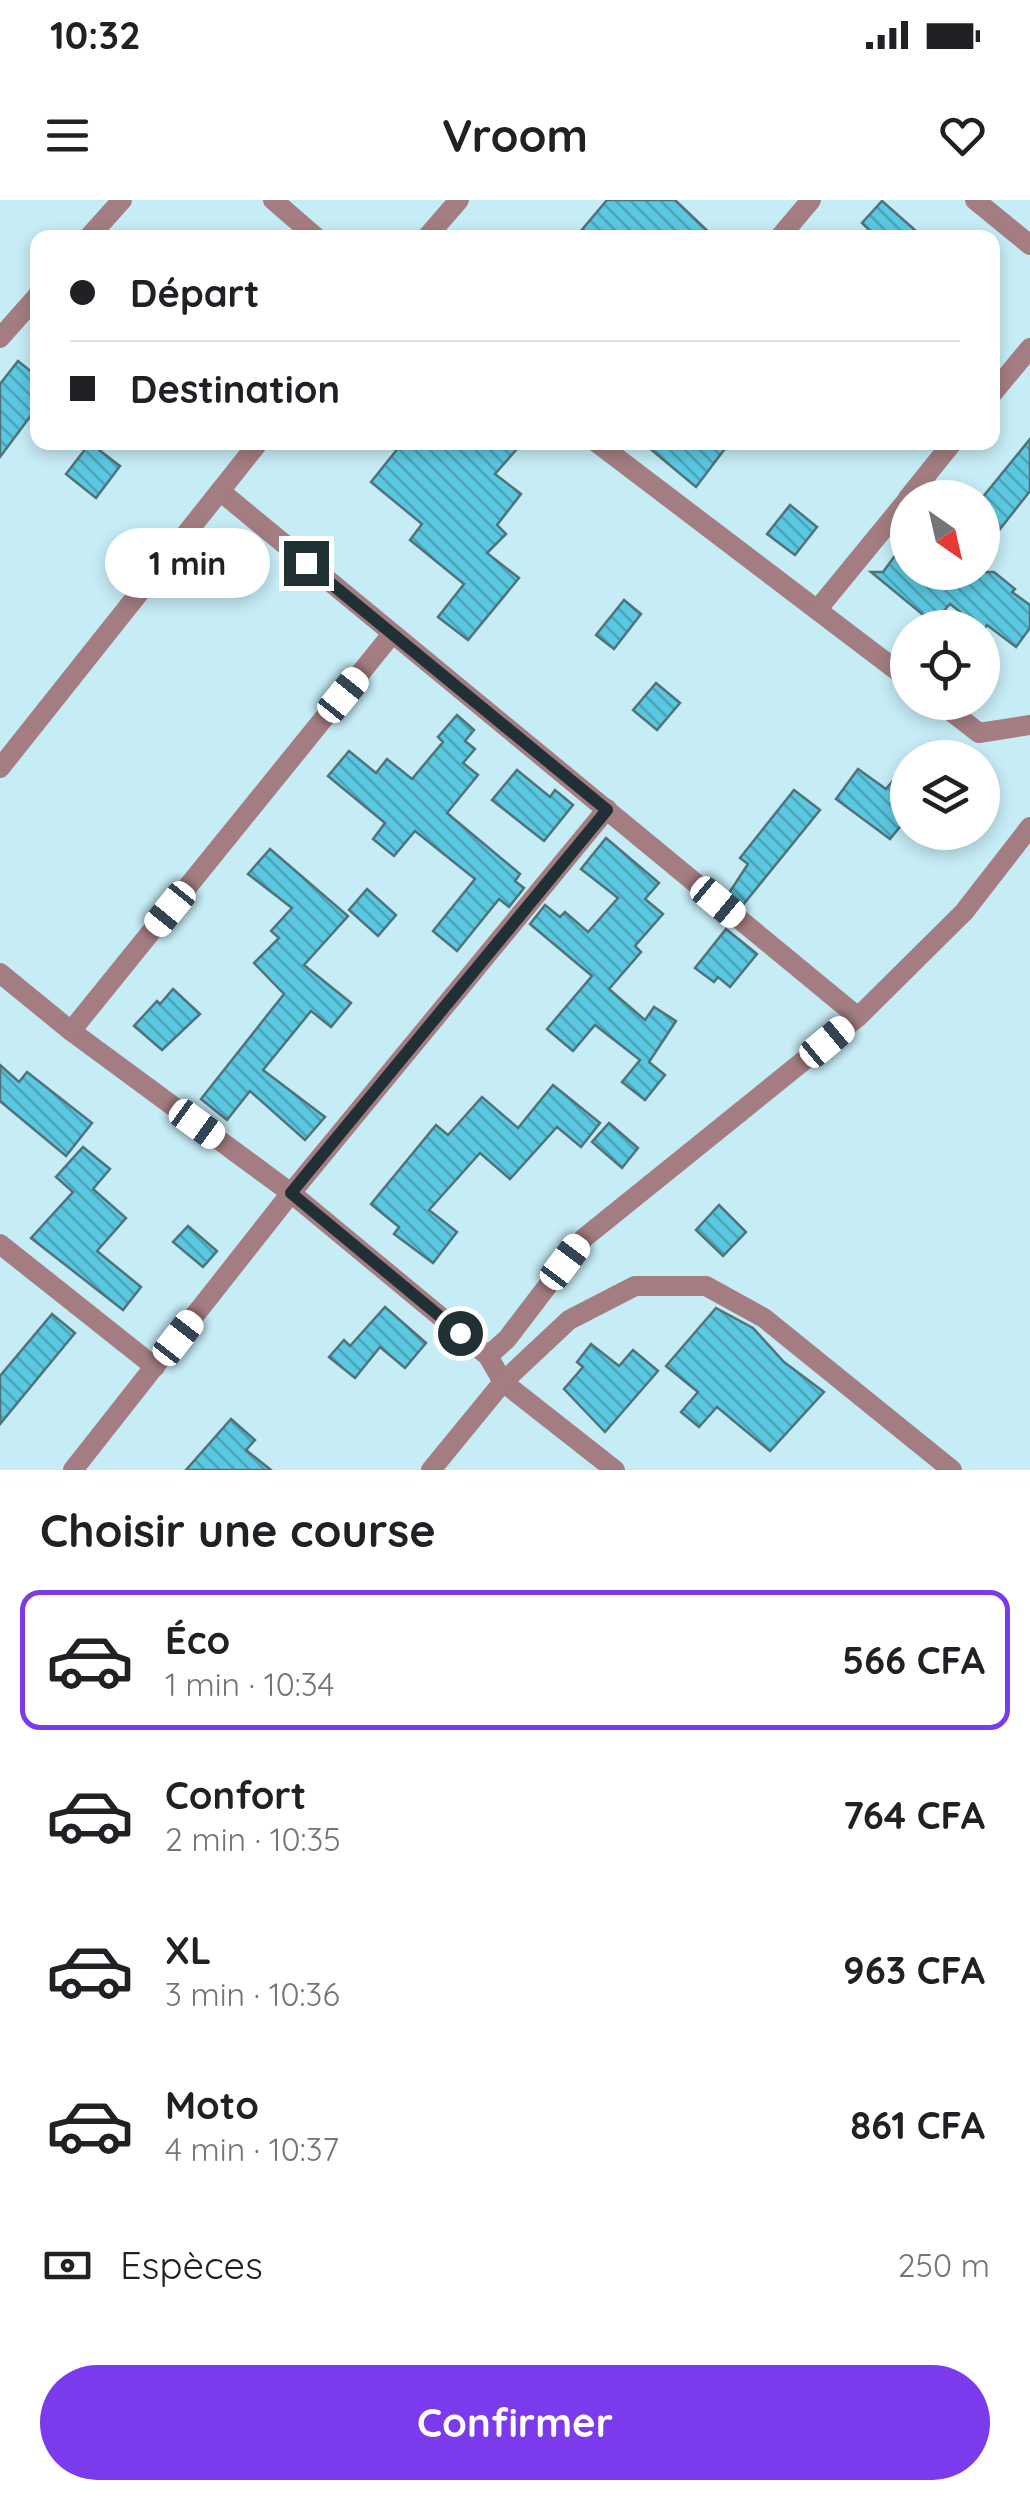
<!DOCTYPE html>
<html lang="fr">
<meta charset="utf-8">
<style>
:root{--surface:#fff;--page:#f6f6f6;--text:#202124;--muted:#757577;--line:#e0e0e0;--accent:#7c3aed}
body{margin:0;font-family:Quicksand,sans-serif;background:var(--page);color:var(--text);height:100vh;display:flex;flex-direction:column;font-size:38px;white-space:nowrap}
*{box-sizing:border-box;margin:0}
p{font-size:32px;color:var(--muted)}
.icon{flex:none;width:55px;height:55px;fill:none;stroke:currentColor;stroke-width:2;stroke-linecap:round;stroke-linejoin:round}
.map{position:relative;height:1270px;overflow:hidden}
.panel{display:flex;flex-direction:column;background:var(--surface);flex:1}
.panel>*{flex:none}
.hud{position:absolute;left:30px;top:30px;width:970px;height:220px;border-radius:20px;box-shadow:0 5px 15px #0003;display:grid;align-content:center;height:220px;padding:0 40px;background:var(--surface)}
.needle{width:65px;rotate:146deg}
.tools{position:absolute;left:890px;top:280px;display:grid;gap:20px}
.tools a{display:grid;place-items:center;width:110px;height:110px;border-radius:50%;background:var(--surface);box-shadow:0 5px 15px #0003;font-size:50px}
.end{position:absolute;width:45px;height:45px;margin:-22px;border:12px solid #213034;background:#fff;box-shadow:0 0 0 5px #fff}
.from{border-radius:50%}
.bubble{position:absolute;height:70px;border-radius:35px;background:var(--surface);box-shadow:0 5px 15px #0003;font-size:32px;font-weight:700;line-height:70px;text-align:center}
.car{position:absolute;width:30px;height:60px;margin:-30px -15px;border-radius:12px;box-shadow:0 0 8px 2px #0007;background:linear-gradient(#fff 24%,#345 0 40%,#fff 0 76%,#345 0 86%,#fff 0)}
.hud b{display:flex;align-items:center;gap:35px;height:95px;font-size:38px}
.hud b+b{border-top:2px solid var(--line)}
.hud i{width:25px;height:25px;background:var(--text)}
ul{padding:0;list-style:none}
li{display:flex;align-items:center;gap:30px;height:140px;margin:0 20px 15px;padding:0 20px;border:5px solid transparent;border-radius:20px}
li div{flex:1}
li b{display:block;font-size:38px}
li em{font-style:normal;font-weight:700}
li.current{border-color:var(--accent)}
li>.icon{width:90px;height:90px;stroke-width:1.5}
h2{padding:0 40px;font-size:45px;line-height:120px}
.pay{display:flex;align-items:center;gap:25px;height:110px;padding:0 40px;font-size:38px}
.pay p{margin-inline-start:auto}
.action{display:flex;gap:20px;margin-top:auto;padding:20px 40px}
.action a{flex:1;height:115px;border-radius:60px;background:var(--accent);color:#fff;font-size:40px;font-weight:700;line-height:115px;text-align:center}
.status{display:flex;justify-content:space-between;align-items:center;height:70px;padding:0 50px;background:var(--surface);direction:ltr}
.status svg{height:28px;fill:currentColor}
header{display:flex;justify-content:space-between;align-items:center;height:130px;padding:0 40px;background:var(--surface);font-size:45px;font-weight:700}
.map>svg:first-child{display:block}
</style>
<div class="status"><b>10:32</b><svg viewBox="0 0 49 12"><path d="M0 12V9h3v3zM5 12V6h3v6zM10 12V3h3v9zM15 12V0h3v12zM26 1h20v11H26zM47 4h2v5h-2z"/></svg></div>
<header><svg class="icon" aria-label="menu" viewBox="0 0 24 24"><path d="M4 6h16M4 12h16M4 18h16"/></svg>Vroom<svg class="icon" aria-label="heart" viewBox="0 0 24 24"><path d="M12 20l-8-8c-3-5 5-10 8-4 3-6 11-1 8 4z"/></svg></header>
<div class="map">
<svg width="1030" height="1270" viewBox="0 0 1030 1270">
<defs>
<pattern id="building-back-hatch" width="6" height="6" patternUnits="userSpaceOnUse" patternTransform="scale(2.5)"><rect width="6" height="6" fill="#5bc8e1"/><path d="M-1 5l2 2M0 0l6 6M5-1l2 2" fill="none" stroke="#4ba3b7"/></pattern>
</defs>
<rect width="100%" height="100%" fill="#c6ecf6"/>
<g fill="url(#building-back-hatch)" stroke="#4f727b" stroke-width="2.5">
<path d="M607 0H675L715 38H575Z"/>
<path d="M882 1 924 38H877L862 23Z"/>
<path d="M18 161 38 177V206L0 257V184Z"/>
<path d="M1030 239V291L982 352V298Z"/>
<path d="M403 242H523L495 274 521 294 497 325 506 334 487 353 519 378 468 440 438 417 464 384 410 340 422 324 371 282Z"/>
<path d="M642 242H730L696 287Z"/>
<path d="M90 243 120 266 96 298 66 274Z"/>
<path d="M790 305 817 327 795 355 767 334Z"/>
<path d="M908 338V372H994L1015 389 1012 392 1030 405V428L1016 447 987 425 984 430 950 404 933 423 871 372H883Z"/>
<path d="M624 400 641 414 614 449 596 435Z"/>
<path d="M656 483 680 503 657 530 633 510Z"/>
<path d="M457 515 474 530 465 541 475 549 463 563 478 575 447 613 520 674 515 681 524 688 509 707 499 699 457 751 433 731 475 679 415 631 394 656 373 639 385 623 328 576 349 551 376 573 387 559 412 579 443 542 438 537Z"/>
<path d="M908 562V617L890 639 836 599 858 569 886 589Z"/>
<path d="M517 570 550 597 555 590 573 605 544 641 492 600Z"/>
<path d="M794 590 820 610 743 705 729 693 748 664 740 658Z"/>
<path d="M606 638 659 683 645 699 663 714 635 746 641 752 609 789 645 820 654 807 676 821 649 862 665 875 645 900 622 882 640 860 595 825 573 851 547 829 592 776 530 724 545 705 560 717 565 712 588 732 618 698 581 669Z"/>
<path d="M270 649 348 716 304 765 351 803 331 827 311 811 263 870 325 917 305 940 250 891 227 920 201 899 284 794 254 763 279 738 271 731 292 708 248 674Z"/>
<path d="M367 689 396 715 378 736 349 710Z"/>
<path d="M726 729 757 754 730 787 718 777 714 782 695 768Z"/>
<path d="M173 789 200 814 162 850 134 826 157 801 160 804Z"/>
<path d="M0 865 19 882 27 872 92 923 66 956 0 901Z"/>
<path d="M553 885 600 923 581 947 557 927 510 979 480 953 429 1010 457 1032 433 1063 394 1034 399 1027 371 1004 436 925 448 935 482 897 518 928Z"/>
<path d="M609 923 638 948 622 968 592 942Z"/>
<path d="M83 947 110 969 93 989 126 1018 97 1051 141 1087 123 1110 31 1038 73 992 56 977Z"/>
<path d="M719 1005 746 1032 723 1056 696 1030Z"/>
<path d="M188 1026 217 1051 203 1067 173 1042Z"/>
<path d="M385 1107 426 1143 405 1168 380 1147 355 1178 329 1157 344 1140 350 1146Z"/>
<path d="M716 1108 753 1128 784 1162 824 1192 770 1251 717 1207 699 1227 681 1212 698 1192 666 1166Z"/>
<path d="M52 1114 75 1133 0 1224V1176Z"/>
<path d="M591 1144 619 1166 633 1150 658 1171 605 1232 564 1189 583 1167 577 1162Z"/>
<path d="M231 1219 255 1240 246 1250 271 1270H186Z"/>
</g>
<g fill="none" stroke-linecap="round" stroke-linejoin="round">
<g stroke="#a37d81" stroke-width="20">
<path d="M273 0 317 38"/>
<path d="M975 0 1030 45"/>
<path d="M88 38 122 0"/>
<path d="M426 38 459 0"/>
<path d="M779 38 811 0"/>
<path d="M0 138 38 95"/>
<path d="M992 194 1030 148"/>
<path d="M596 242 908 479"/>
<path d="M220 291 858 817"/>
<path d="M908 298 953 242"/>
<path d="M817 410 908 299"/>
<path d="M939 502 979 533 1030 525"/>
<path d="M0 568 259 242"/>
<path d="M0 773 71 831 291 993 488 1156 503 1182 615 1270"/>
<path d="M71 831 392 434"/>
<path d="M0 1044 155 1167"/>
<path d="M488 1156 507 1139 584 1038 858 817 964 712 1030 627"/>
<path d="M73 1270 291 993 607 609"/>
<path d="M431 1270 503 1182 569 1120 635 1086H706L764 1118 952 1270"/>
</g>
</g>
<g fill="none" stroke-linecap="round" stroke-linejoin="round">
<path stroke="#213034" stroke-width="12" d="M306 363 607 610 291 993 460 1133"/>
</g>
</svg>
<div class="tools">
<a><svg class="needle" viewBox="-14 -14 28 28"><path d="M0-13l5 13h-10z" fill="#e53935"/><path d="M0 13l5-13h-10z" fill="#757577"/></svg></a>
<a><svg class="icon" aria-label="locate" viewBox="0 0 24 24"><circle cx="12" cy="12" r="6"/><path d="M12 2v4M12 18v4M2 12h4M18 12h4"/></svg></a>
<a><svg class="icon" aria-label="layers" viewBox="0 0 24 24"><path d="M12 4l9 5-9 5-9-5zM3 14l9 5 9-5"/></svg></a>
</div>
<i class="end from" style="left:460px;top:1133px"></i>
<i class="end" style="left:306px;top:363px"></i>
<div class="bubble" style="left:105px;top:328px;width:165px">1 min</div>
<i class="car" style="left:343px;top:495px;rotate:39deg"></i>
<i class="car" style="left:718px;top:702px;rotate:130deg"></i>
<i class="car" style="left:170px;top:709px;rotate:219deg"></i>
<i class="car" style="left:827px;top:842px;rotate:50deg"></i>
<i class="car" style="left:197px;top:924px;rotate:126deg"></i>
<i class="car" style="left:565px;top:1062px;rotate:37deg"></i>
<i class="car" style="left:178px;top:1138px;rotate:38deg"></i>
<div class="hud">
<b><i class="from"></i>Départ</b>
<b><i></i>Destination</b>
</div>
</div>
<section class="panel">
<h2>Choisir une course</h2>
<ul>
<li class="current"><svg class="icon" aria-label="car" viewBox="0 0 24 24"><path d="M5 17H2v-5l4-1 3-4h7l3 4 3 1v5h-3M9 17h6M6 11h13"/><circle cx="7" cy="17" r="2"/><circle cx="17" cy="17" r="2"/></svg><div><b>Éco</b><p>1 min · 10:34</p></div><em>566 CFA</em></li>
<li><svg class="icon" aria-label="car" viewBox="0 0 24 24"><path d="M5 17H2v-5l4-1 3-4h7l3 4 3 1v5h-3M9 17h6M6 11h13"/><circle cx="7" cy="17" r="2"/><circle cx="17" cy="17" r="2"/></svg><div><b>Confort</b><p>2 min · 10:35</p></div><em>764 CFA</em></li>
<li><svg class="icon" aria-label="car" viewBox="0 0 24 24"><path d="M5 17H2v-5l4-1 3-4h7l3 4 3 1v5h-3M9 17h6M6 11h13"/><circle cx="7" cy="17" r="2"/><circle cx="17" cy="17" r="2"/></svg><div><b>XL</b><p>3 min · 10:36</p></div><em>963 CFA</em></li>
<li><svg class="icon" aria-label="car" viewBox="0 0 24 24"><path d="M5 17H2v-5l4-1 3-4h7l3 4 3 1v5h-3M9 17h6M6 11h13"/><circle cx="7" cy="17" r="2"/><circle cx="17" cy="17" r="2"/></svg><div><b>Moto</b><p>4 min · 10:37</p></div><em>861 CFA</em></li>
</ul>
<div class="pay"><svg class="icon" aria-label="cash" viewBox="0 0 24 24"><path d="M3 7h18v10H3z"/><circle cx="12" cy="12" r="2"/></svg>Espèces<p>250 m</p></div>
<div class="action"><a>Confirmer</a></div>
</section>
